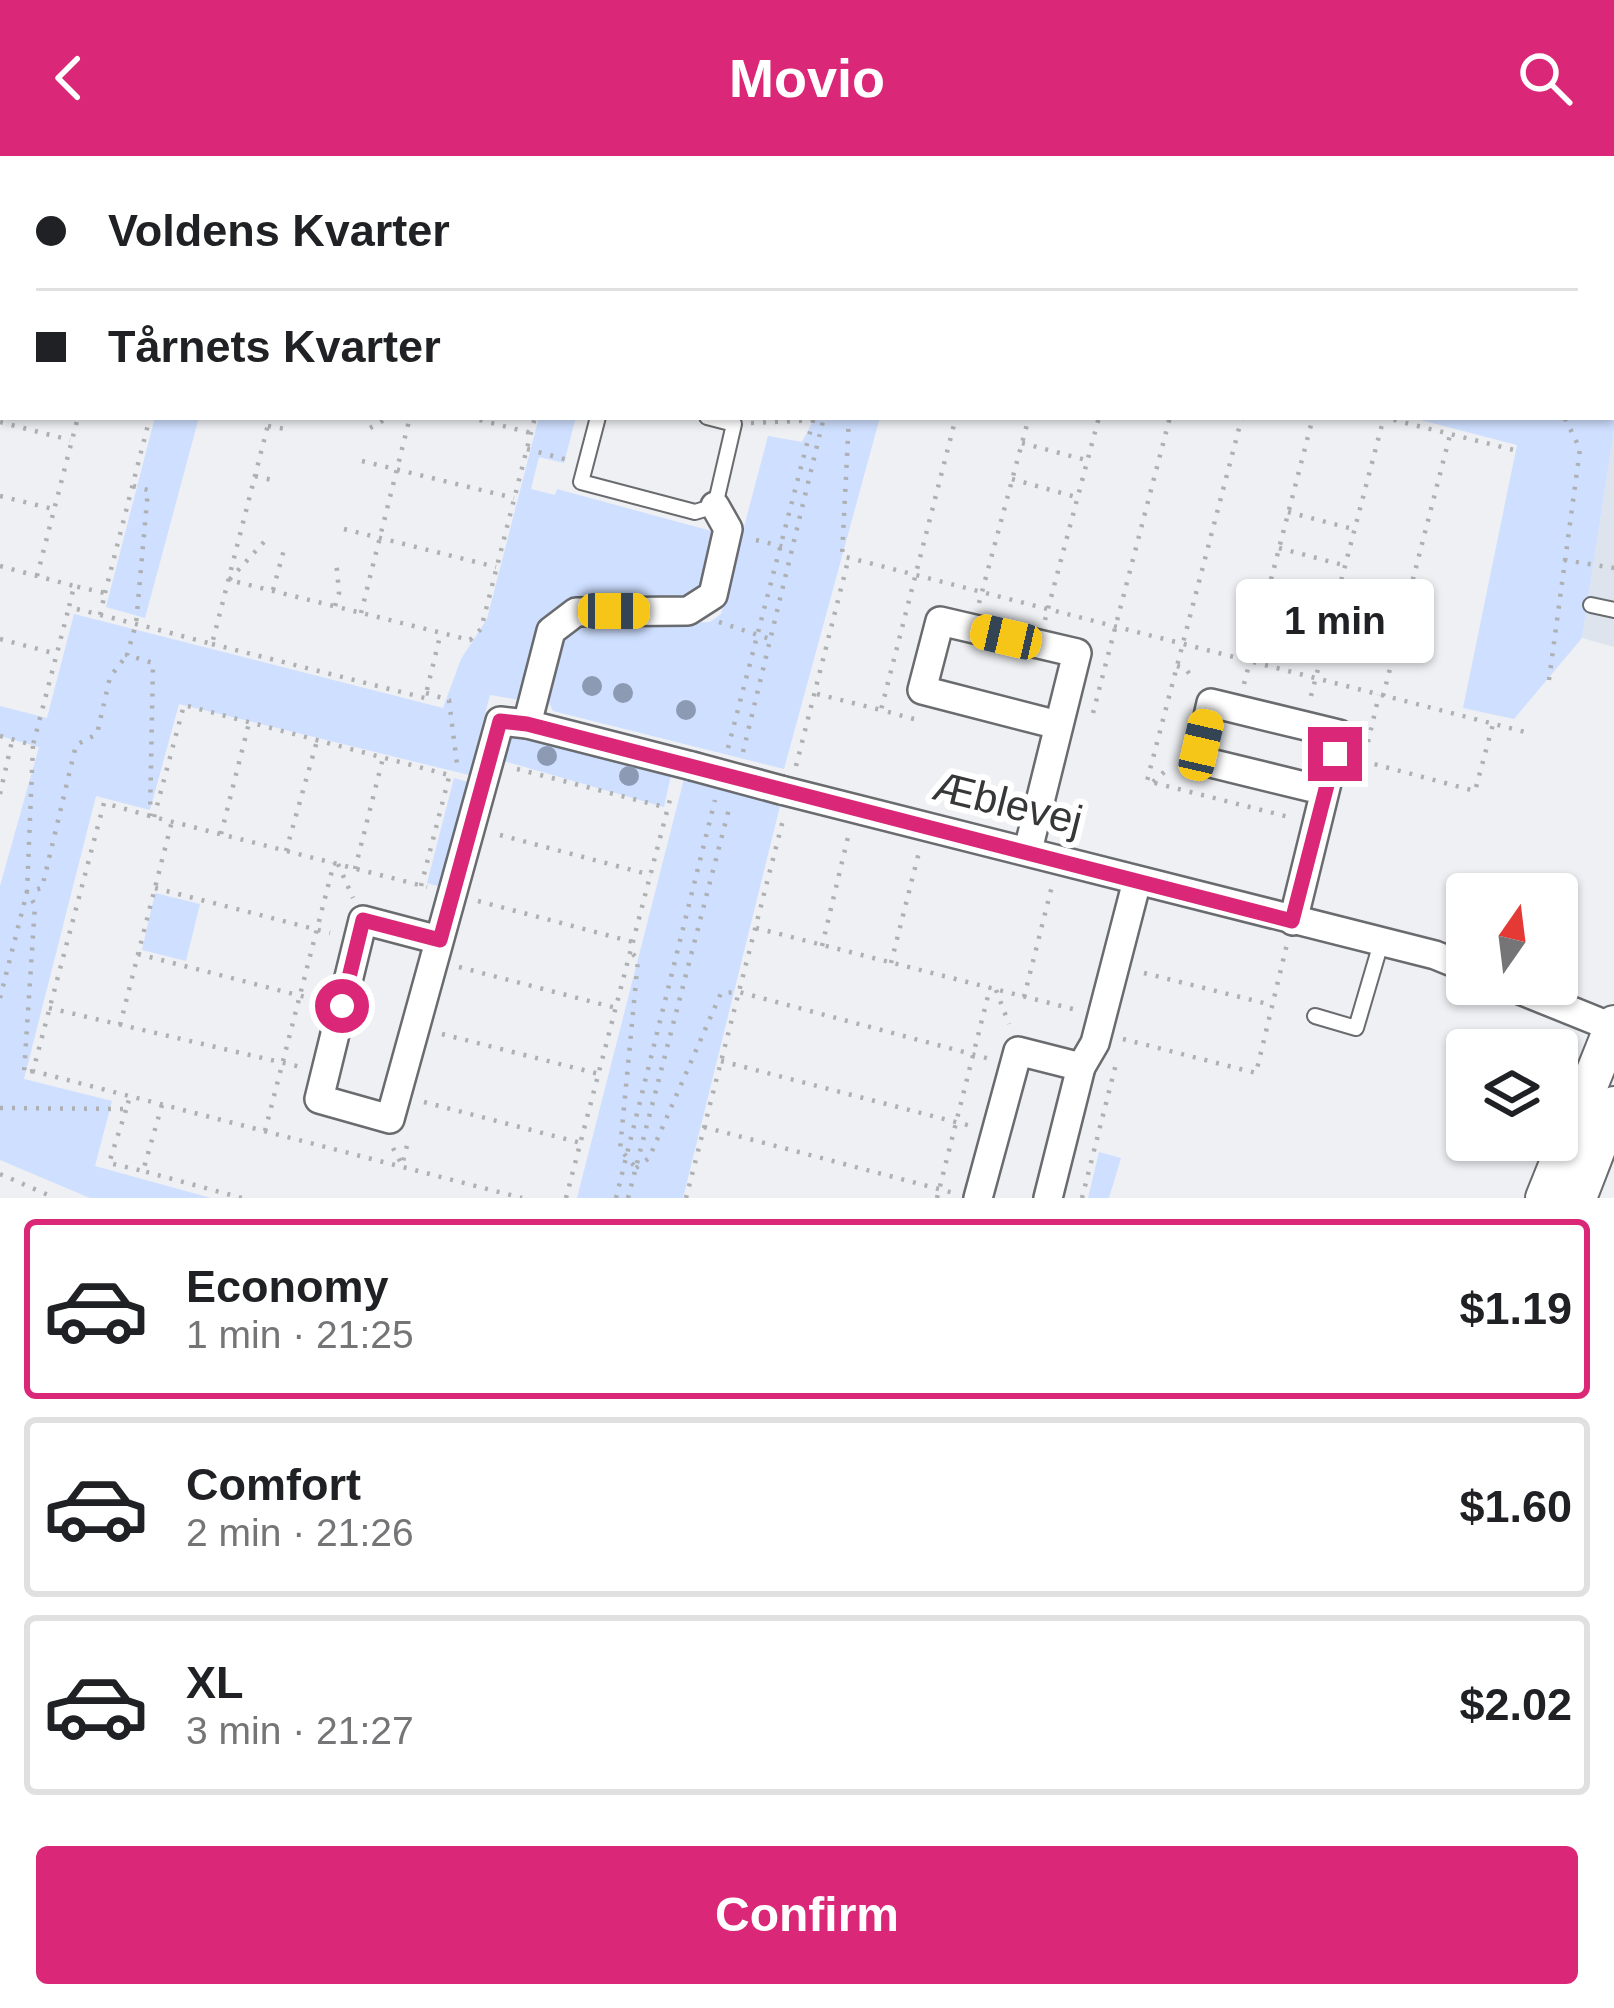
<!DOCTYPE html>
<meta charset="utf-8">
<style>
:root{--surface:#fff;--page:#f6f6f6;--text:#202124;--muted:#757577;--line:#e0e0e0;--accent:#db2777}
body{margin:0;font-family:Arial,sans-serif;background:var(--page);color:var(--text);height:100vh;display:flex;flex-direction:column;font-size:45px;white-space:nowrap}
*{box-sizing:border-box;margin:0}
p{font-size:39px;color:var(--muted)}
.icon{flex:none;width:66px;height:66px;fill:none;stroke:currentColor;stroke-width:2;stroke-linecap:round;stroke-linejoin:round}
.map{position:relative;height:1042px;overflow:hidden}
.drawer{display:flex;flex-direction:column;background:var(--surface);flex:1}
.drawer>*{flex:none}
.banner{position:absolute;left:0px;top:0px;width:1614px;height:264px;box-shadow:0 3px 9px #0004;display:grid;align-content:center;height:264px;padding:0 36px;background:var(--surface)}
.needle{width:78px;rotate:14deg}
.tools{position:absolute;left:1446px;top:717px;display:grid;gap:24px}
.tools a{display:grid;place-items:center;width:132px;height:132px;border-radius:12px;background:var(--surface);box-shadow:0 3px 9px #0004;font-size:60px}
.end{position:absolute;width:54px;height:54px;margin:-27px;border:15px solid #db2777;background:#fff;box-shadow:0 0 0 6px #fff}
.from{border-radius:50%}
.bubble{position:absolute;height:84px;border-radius:12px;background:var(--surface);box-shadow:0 3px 9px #0004;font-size:39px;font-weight:700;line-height:84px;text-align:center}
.car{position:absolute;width:36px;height:72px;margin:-36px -18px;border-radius:15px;box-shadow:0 0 9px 3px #0007;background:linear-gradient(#f5c518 24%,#345 0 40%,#f5c518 0 76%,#345 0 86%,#f5c518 0)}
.banner b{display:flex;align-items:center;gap:42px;height:114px;font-size:45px}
.banner b+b{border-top:3px solid var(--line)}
.banner i{width:30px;height:30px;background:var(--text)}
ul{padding:21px 0 0;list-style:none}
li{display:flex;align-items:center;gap:36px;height:180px;margin:0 24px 18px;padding:0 12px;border:6px solid var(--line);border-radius:12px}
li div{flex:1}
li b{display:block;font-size:45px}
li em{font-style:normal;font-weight:700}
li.on{border-color:var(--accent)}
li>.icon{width:108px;height:108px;stroke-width:1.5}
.cta{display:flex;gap:24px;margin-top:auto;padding:24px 36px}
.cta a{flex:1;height:138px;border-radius:12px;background:var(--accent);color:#fff;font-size:48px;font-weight:700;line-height:138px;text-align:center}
header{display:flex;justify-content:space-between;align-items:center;height:156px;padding:0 36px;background:var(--accent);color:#fff;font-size:54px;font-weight:700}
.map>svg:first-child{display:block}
</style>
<header><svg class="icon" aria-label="back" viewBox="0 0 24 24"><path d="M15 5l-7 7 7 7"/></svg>Movio<svg class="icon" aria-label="search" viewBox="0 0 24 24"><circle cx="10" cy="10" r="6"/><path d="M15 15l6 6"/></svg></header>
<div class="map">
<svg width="1614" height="1042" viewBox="0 0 1614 1042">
<rect width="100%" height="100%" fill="#eef0f3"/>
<path fill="#dee4ee" d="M1614 274V491L1582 482Z"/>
<g fill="#cedfff">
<path d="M911 0H1099L910 3Z"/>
<path d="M1457 0H1614V274L1582 482 1514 563 1463 552 1517 289 1409 261H1611V3H1456Z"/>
<path d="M155 261H199L145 462 106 451Z"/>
<path d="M539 261H576L564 307 539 301 531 333 555 339 557 333 715 376 697 443H580C531 449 529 505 520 544L490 539 469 619 179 548 150 654 96 640 24 923 112 945 95 1010 211 1042H90L0 1004V730L39 591 0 580V550L47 562 74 458 443 552 461 503 487 463Z"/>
<path d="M815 261H880L784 613 553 555 547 542 562 481 578 470 710 466 721 458 768 280 802 286Z"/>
<path d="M517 577 672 615 664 651 500 604 507 584Z"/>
<path d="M454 622 468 626 441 731 427 727Z"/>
<path d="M684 623 781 646 683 1042H577Z"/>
<path d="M155 737 200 748 186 805 142 794Z"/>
<path d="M1099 996 1121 1002 1109 1042H1088Z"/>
</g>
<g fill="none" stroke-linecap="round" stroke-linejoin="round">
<defs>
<g id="service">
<path d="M598 261 581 326 695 356 715 350 734 268 707 261"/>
<path d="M1591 449 1614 454"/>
<path d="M1315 860 1356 872 1381 787"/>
</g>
<g id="minor">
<path d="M14 0 26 3"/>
<path d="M527 568 551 475 576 456 688 455 713 439 728 373 715 350"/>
<path d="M781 634 1435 799 1467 812"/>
<path d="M1028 694 1077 497 940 465 922 534 1058 569"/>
<path d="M1293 765 1339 578 1211 547 1198 604 1325 635"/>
<path d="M439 784 363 764 319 943 390 963 500 565 527 568 692 610"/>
<path d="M1505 828 1614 872"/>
<path d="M978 1042 1018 895 1081 911"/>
<path d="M1048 1042 1081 911 1095 887 1137 725"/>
</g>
<g id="tertiary">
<path d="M1544 1042 1614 868"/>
<path d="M1578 1042 1614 949"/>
</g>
</defs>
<use href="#service" stroke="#696b6e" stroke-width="18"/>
<use href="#minor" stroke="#696b6e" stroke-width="32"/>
<use href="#tertiary" stroke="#696b6e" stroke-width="40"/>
<g stroke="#aeb0b2" stroke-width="4.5" stroke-dasharray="3 9" stroke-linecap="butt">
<path d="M433 0 445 3"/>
<path d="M302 3V0"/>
<path d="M480 3 481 0"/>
<path d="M491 3 496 0"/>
<path d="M675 3 676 0"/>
<path d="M882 3 883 0"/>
<path d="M892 3 893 0"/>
<path d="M1099 3 1100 0"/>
<path d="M1167 3 1168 0"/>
<path d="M1240 3 1241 0"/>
<path d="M1312 3 1313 0"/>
<path d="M1382 3V0"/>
<path d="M1453 3 1454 0"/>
<path d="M0 194H3"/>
<path d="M468 261 531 277"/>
<path d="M849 261 842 400 1525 576"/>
<path d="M1242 261 1147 625 1289 661"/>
<path d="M1382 261 1518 295"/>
<path d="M0 266 70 284"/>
<path d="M751 267 823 264"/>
<path d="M268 270 285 273"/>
<path d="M370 272 389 261"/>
<path d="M1022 287 1086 304"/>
<path d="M527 293 568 304"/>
<path d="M362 305 514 342"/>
<path d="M255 320 272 324"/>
<path d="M1012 323 1076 341"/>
<path d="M133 330 148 334 136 468 127 499 153 507 150 660 427 731"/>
<path d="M0 340 53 353"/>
<path d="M1288 356 1353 373"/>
<path d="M344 373 496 411"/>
<path d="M756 384 789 392"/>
<path d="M264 386 229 424 470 484 481 473 535 261"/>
<path d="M1279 392 1343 409"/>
<path d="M1564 404 1614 412"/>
<path d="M0 410 74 430"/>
<path d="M37 420 78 261"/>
<path d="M273 434 285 390"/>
<path d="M105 437 150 261"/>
<path d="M979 447 1029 261"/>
<path d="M335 450 339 437 336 403"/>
<path d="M361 457 410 261"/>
<path d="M100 459 105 437 74 430 69 451C117 463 164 475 212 488L270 261"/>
<path d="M1045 464 1099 261"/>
<path d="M719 466 770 483"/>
<path d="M0 483 57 498"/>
<path d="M212 488 425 542 441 476"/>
<path d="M1177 510 1186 513 1194 525"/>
<path d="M1549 524 1580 293 1566 264 1561 261"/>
<path d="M1244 528 1313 261"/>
<path d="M426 537 449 544 457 608"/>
<path d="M817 538 881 554"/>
<path d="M1311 540 1384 261"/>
<path d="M1383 540 1450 279"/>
<path d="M1093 557 1170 261"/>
<path d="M914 563 881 554 956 261"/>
<path d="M0 580 33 589 69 451"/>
<path d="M1368 586 1379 539"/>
<path d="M728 592 814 261"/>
<path d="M743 596 824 261"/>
<path d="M1363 605 1475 635 1493 568"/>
<path d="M796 610 849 401"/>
<path d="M517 613 668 652"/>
<path d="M1153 626 1171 610"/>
<path d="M0 638 12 585"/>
<path d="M150 660 104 647 33 915 522 1042"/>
<path d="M154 661 184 549 449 619"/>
<path d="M221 678 249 567"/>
<path d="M500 679 651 719"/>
<path d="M286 695 317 585"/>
<path d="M338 708 353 742"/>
<path d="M355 713 383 602"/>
<path d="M421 730 449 621"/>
<path d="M155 732 330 777"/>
<path d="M478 745 633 786"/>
<path d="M756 772 1073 853"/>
<path d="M822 790 848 681"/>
<path d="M138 798 313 843"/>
<path d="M633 798 638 804 620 993 636 1012"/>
<path d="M891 807 919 696"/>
<path d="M459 811 616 852"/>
<path d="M1144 817 1272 849"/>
<path d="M996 834 1009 868"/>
<path d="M1024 841 1052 730"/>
<path d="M0 842 27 736 42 732 76 589 97 578 110 521 127 499"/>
<path d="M49 852 301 911"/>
<path d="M120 869 172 665"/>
<path d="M442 878 599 918"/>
<path d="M1123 883 1256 917 1287 788"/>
<path d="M721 905 971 970"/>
<path d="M33 915 24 917 35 749 27 736 33 589"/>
<path d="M424 946 581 987"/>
<path d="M162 949 143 1015 242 1042"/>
<path d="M0 952 126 953 130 941"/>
<path d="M126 954 109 1007 143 1015"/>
<path d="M704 971 954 1037"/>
<path d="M265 975 334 707"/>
<path d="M393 992 402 1009 409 982"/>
<path d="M636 1012 649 1002 721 837 739 836 990 903"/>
<path d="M0 1018 55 1042"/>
<path d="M566 1042 672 636"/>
<path d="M616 1042 715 644"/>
<path d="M628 1042 730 649"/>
<path d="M686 1042 783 664"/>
<path d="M937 1042 990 832"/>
<path d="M1082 1042 1116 908"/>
</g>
<use href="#service" stroke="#fff" stroke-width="14"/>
<use href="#minor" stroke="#fff" stroke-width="27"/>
<use href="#tertiary" stroke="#fff" stroke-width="36"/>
<defs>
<path id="minor-bridge" d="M692 610 781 634"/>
</defs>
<use href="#minor-bridge" stroke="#696b6e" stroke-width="32" stroke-linecap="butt"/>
<use href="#minor-bridge" stroke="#fff" stroke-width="27"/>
</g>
<g fill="#8c9ab4">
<circle cx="592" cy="530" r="10"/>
<circle cx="623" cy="537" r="10"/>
<circle cx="686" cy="554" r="10"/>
<circle cx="547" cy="600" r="10"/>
<circle cx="629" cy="620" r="10"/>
</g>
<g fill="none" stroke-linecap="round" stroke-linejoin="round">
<path stroke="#db2777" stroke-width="15" d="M342 850 363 764 440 784 500 565 527 568 1292 765 1335 598"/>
</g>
<g text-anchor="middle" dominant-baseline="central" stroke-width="12" stroke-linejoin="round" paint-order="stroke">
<g font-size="42" fill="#363738" stroke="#fff">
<text transform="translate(1008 647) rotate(14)">Æblevej</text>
</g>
</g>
</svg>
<div class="tools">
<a><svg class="needle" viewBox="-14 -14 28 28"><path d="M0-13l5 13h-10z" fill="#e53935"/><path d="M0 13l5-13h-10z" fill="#757577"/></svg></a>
<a><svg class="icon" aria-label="layers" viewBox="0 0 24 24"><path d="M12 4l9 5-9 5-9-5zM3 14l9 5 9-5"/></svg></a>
</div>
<i class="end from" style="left:342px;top:850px"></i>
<i class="end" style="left:1335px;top:598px"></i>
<div class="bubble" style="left:1236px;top:423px;width:198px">1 min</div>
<i class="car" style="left:614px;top:455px;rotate:90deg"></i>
<i class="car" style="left:1006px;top:481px;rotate:283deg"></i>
<i class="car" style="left:1201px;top:589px;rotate:13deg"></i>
<div class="banner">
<b><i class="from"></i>Voldens Kvarter</b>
<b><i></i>Tårnets Kvarter</b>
</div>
</div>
<section class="drawer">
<ul>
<li class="on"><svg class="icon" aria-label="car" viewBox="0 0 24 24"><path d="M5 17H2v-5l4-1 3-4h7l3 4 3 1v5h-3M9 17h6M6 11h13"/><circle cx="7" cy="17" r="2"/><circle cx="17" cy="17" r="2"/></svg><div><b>Economy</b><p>1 min · 21:25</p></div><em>$1.19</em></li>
<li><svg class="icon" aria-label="car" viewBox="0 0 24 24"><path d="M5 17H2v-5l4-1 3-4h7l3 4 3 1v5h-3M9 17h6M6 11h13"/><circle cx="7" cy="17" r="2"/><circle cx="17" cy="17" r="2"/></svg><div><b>Comfort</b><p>2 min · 21:26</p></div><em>$1.60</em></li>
<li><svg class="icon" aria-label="car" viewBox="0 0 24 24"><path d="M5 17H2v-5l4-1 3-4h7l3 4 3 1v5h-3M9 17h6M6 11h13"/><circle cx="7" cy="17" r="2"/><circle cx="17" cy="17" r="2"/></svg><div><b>XL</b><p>3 min · 21:27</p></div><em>$2.02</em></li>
</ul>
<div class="cta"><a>Confirm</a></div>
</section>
